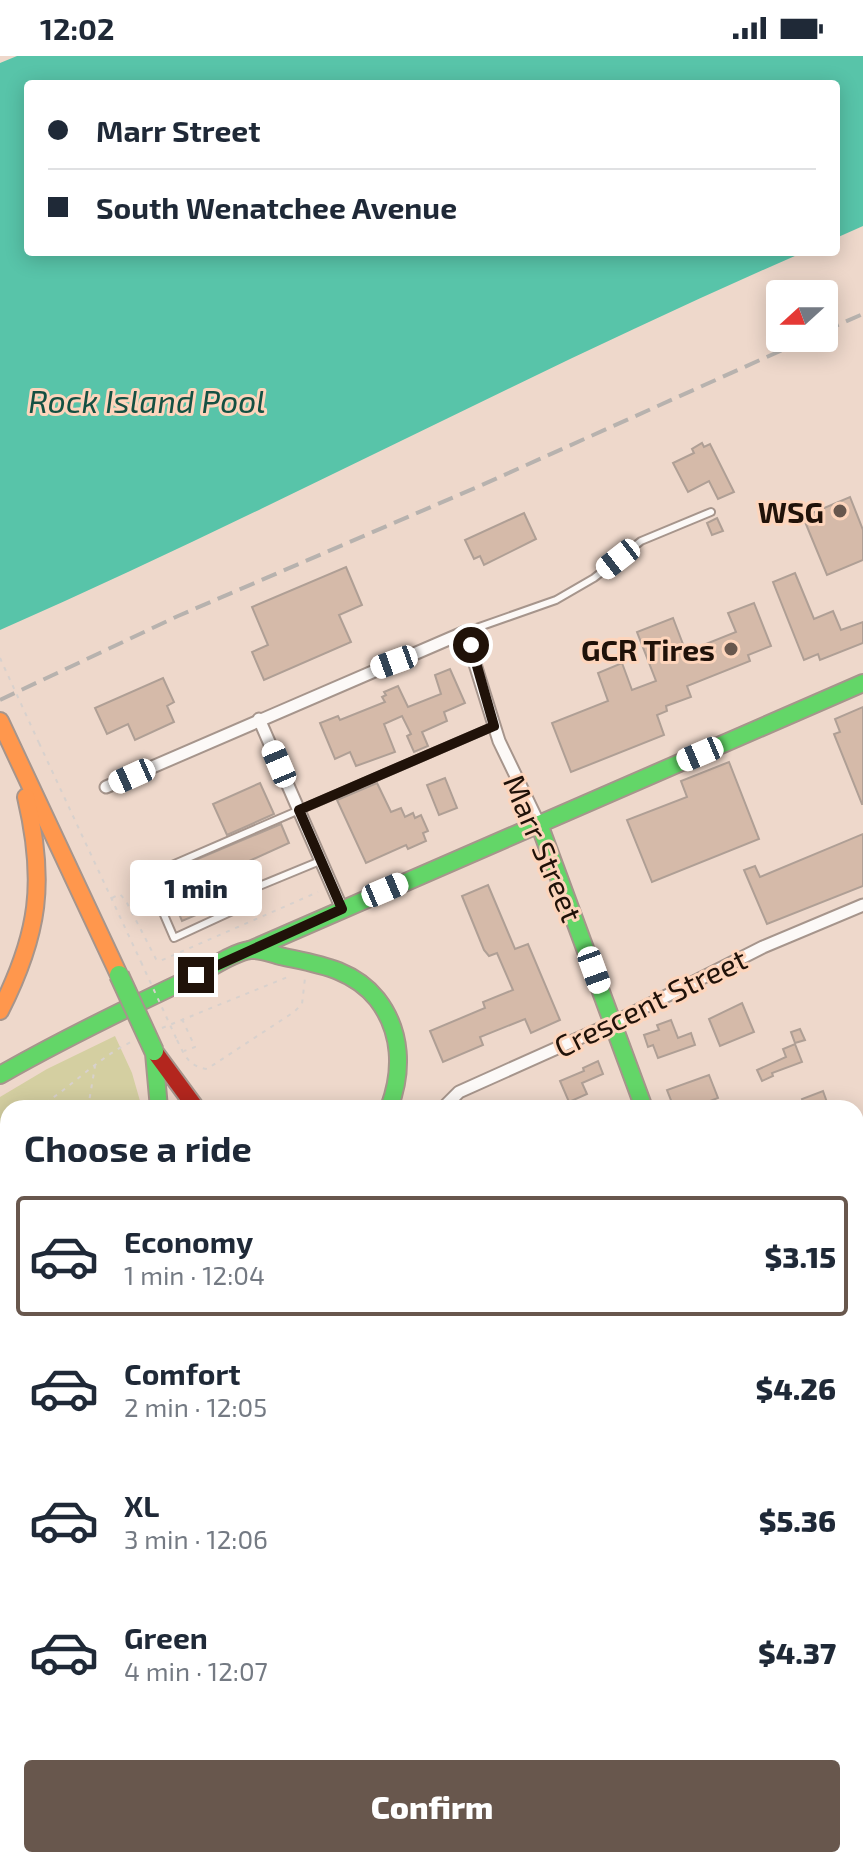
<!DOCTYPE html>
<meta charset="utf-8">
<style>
:root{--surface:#fff;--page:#f2f2f3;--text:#1f2937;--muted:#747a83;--line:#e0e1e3;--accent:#68574d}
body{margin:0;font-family:"Exo 2",sans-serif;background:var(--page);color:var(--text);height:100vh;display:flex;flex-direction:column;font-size:30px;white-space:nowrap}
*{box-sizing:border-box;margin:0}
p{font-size:26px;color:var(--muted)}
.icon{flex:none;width:44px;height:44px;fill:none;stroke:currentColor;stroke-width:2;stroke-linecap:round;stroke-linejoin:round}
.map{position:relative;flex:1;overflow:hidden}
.drawer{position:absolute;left:0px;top:1044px;width:864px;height:768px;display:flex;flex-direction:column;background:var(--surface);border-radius:24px 24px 0 0;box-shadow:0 4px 20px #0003}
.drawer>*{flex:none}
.banner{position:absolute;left:24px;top:24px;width:816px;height:176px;border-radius:8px;box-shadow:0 4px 20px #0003;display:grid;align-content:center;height:176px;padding:0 24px;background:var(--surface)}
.needle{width:52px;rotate:249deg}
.controls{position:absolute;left:766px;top:224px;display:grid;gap:16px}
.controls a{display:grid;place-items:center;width:72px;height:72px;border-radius:8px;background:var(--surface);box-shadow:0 4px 20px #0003;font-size:40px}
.end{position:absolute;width:36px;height:36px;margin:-18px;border:10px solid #201209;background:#fff;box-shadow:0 0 0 4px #fff}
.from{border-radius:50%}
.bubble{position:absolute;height:56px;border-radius:8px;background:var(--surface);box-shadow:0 4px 20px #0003;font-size:26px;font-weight:800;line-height:56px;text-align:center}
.car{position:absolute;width:24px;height:48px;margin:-24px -12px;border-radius:10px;box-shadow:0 0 6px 2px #0007;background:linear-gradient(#fff 24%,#345 0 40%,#fff 0 76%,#345 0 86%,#fff 0)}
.banner b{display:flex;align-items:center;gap:28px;height:76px;font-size:30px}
.banner b+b{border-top:2px solid var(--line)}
.banner i{width:20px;height:20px;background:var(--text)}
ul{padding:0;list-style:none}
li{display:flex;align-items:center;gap:24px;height:120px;margin:0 16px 12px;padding:0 8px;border:4px solid transparent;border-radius:8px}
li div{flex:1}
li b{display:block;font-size:30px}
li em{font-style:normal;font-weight:800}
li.selected{border-color:var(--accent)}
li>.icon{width:72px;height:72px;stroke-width:1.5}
h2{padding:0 24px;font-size:36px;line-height:96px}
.action{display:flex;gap:16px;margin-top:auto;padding:16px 24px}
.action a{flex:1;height:92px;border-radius:8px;background:var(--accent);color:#fff;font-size:32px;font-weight:800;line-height:92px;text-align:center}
.status{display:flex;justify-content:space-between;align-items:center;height:56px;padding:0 40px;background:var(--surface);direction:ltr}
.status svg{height:22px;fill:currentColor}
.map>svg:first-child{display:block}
</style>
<div class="status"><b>12:02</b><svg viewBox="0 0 49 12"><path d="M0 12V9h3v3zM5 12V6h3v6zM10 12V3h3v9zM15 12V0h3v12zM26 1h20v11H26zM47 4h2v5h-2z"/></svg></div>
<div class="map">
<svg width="863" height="1812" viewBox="0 0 863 1812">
<rect width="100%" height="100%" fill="#eed8cb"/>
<path fill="#d4cfa1" d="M115 980 132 1017 142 1052H8V1236L0 1243V1041L47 1013Z"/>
<path fill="#58c4a9" d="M17 0H863V170L836 182V28H28V196H804C532 314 271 455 0 574V7Z"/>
<g fill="#d5baa9" stroke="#af9f95" stroke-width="2">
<path d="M702 387 704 391 710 388 734 436 718 443 709 425 688 436 673 407 694 397 692 393Z"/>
<path d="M850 441 863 474V504L827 519 803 461Z"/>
<path d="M524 457 536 483 484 509 480 500 474 503 465 484Z"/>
<path d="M717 462 723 475 712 479 707 467Z"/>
<path d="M346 511 362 549 339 559 351 586 264 624 252 596 268 589 252 551Z"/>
<path d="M795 517 814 563 833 555 841 574 863 566V587L820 604 818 598 804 604 773 526Z"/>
<path d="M754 547 771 590 748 599 750 605 687 630 691 641 666 650 667 655 657 659 664 679 571 716 552 667 608 645 598 617 622 607 632 634 656 625 637 576 673 562 686 596 736 576 728 557Z"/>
<path d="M450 613 465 647 444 656 447 665 422 676 428 690 414 696 407 680 411 678 402 660 384 668 395 696 356 710 350 696 335 703 320 667 338 660 340 664 385 646 382 641 386 639 384 636 398 630 408 651 441 638 435 619Z"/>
<path d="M163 622 174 646 167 650 174 666 135 684 128 668 107 678 95 652Z"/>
<path d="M863 651V748H862L834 678 840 676 835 663Z"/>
<path d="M729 706 759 783 652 826 627 764 687 741 681 725Z"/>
<path d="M445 722 457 752 439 759 427 729Z"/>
<path d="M260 727 274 758 227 779 213 748Z"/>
<path d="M377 727 391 756 401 752 405 761 413 757 415 762 421 759 428 775 423 777 426 785 408 793 406 789 366 807 337 744Z"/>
<path d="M281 768 289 787 236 811 235 809 222 812 210 820 222 848 182 865 162 818Z"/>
<path d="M863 778V830L767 868 744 814 755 810 760 821Z"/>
<path d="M488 829 515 893 528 888 560 964 531 977 525 963 480 981 483 989 443 1006 430 975 485 952 483 946 513 934 497 897 489 900 484 894 462 840Z"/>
<path d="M742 947 754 976 720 990 709 963Z"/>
<path d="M671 964 678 982 691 977 695 989 658 1002 653 989 648 991 644 979 659 974 657 969Z"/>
<path d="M800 973 805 984 795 987 791 976Z"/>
<path d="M795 988 802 1006 772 1017 773 1020 762 1025 757 1014 786 1001 783 993Z"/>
<path d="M598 1005 603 1018 582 1027 587 1038 569 1046 560 1025 584 1015 583 1012Z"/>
<path d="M709 1019 718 1042 692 1052H674L667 1034Z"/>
<path d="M823 1035 829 1052H805L802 1043Z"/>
</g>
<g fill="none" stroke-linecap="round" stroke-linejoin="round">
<defs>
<g id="lane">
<path d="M465 576 556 544 594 522 641 485 711 456"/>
<path d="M165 812 494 670"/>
<path d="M155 838 174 882 239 852 225 817"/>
<path d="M235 840 320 805"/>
<path d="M0 1294 8 1303"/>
<path d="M0 1366 8 1373"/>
<path d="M0 1638 8 1648"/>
<path d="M42 1809 55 1804"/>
</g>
<g id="street">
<path d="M259 663 342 853"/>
<path d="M106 731 465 576 499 685 539 768"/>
<path d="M443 1052 459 1036 613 967 763 891 863 849"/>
<path d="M0 1285 8 1278"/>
<path d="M856 1423 863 1421"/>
<path d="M856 1584 863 1604"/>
<path d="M856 1630 863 1627"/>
<path d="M486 1804 489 1812"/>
<path d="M719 1804 722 1812"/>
<path d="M341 1812 363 1804"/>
</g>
<g id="fast">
<path d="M539 768 644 1052"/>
<path d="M250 894 863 627"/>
<path d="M154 997 159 1052"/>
<path d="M0 1019C63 983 129 951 195 920 212 912 231 897 250 894 260 893 270 897 280 900 316 908 352 912 377 943 402 975 403 1015 389 1052"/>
<path d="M856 1161 863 1158"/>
<path d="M0 1258 8 1251"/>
<path d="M152 1804 155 1812"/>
</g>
<g id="slow">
<path d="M0 665 119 919"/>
<path d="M0 955C39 878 46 826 26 741"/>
<path d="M0 1585 8 1579"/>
<path d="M0 1611 8 1605"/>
</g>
<g id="jam">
<path d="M154 995 196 1052"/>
<path d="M0 1486 8 1493"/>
</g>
</defs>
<use href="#lane" stroke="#a6958c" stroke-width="10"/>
<use href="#street" stroke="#a6958c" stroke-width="15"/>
<use href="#fast" stroke="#a6958c" stroke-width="20"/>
<use href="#slow" stroke="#a6958c" stroke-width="20"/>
<use href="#jam" stroke="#a6958c" stroke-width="20"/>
<g stroke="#d8d1cd" stroke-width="2" stroke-dasharray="4 6" stroke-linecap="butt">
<path d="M39 687 141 906"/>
<path d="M112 842 120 838 126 845 156 903 160 905 318 836"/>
<path d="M182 963 195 991 184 995"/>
<path d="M162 972 290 920"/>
<path d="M177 984C185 1000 188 1010 207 1013L294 956 302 948 305 922"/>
<path d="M37 1052C70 1033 96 1003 131 986"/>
<path d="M88 1052 95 1010"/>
<path d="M0 1074 8 1069"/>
<path d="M0 1084 8 1083"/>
</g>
<use href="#lane" stroke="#fcf9f7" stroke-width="6"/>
<use href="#street" stroke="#fcf9f7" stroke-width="11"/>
<use href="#fast" stroke="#63d668" stroke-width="16"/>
<use href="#slow" stroke="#ff974d" stroke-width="16"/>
<use href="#jam" stroke="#b3261e" stroke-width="16"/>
<g stroke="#b7b2ae" stroke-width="4" stroke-dasharray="16 8" stroke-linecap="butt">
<path d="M824 275 863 258"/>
<path d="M0 644 178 560 482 429 809 282"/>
</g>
<defs>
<path id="fast-bridge" d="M119 919 154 995"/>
</defs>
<use href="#fast-bridge" stroke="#a6958c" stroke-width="22" stroke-linecap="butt"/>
<g stroke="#d8d1cd" stroke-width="2" stroke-dasharray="4 6" stroke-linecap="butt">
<path d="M0 602 39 687"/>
<path d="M141 906 177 984"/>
</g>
<use href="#fast-bridge" stroke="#63d668" stroke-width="18"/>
</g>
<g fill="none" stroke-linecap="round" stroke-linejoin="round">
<path stroke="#201209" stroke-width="10" d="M196 919 342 853 299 754 494 670 471 589"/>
</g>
<g fill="#68574d" stroke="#fdd5bc" stroke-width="3">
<circle cx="840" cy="455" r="8"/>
<circle cx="731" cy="593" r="8"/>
</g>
<g text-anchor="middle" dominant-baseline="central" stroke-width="6" stroke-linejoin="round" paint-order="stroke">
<g font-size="30" font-weight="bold" fill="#201209" stroke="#fdd5bc" text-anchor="end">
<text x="824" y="455">WSG</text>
<text x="715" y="593">GCR Tires</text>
</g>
<g font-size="30" fill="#201209" stroke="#fdd5bc">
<text transform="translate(544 792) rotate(67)">Marr Street</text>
<text transform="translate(650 946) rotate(-26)">Crescent Street</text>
</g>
<g font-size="32" font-style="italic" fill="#145042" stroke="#fdd5bc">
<text x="147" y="344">Rock Island Pool</text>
</g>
</g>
</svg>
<div class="controls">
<a><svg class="needle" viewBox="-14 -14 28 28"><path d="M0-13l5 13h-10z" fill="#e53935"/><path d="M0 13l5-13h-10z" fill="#747a83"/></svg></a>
</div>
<i class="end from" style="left:471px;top:589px"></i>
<i class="end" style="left:196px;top:919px"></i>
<div class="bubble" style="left:130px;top:804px;width:132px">1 min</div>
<i class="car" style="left:618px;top:503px;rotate:232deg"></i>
<i class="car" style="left:394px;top:606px;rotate:250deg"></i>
<i class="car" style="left:700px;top:698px;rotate:247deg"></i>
<i class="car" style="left:279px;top:708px;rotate:337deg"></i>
<i class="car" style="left:132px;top:720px;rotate:246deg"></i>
<i class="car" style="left:385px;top:834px;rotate:67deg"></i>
<i class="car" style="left:594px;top:914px;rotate:160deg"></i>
<div class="banner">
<b><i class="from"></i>Marr Street</b>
<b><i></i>South Wenatchee Avenue</b>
</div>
<section class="drawer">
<h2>Choose a ride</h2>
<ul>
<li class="selected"><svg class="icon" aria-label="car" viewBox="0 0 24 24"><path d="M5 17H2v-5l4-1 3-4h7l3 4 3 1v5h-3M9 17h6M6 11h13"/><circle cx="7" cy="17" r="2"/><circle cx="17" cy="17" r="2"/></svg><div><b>Economy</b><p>1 min · 12:04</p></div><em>$3.15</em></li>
<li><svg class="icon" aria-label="car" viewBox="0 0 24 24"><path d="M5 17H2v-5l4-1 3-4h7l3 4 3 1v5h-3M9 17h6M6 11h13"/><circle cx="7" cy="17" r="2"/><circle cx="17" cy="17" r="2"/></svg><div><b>Comfort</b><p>2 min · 12:05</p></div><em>$4.26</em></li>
<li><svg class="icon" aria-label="car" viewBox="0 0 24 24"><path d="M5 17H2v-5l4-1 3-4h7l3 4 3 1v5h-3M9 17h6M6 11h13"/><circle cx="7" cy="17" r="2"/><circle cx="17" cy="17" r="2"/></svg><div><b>XL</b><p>3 min · 12:06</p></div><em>$5.36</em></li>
<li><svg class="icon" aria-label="car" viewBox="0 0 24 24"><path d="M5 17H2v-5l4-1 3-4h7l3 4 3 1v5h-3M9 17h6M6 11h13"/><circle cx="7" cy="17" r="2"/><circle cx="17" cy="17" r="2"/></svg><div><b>Green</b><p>4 min · 12:07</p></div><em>$4.37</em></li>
</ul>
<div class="action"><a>Confirm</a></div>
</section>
</div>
